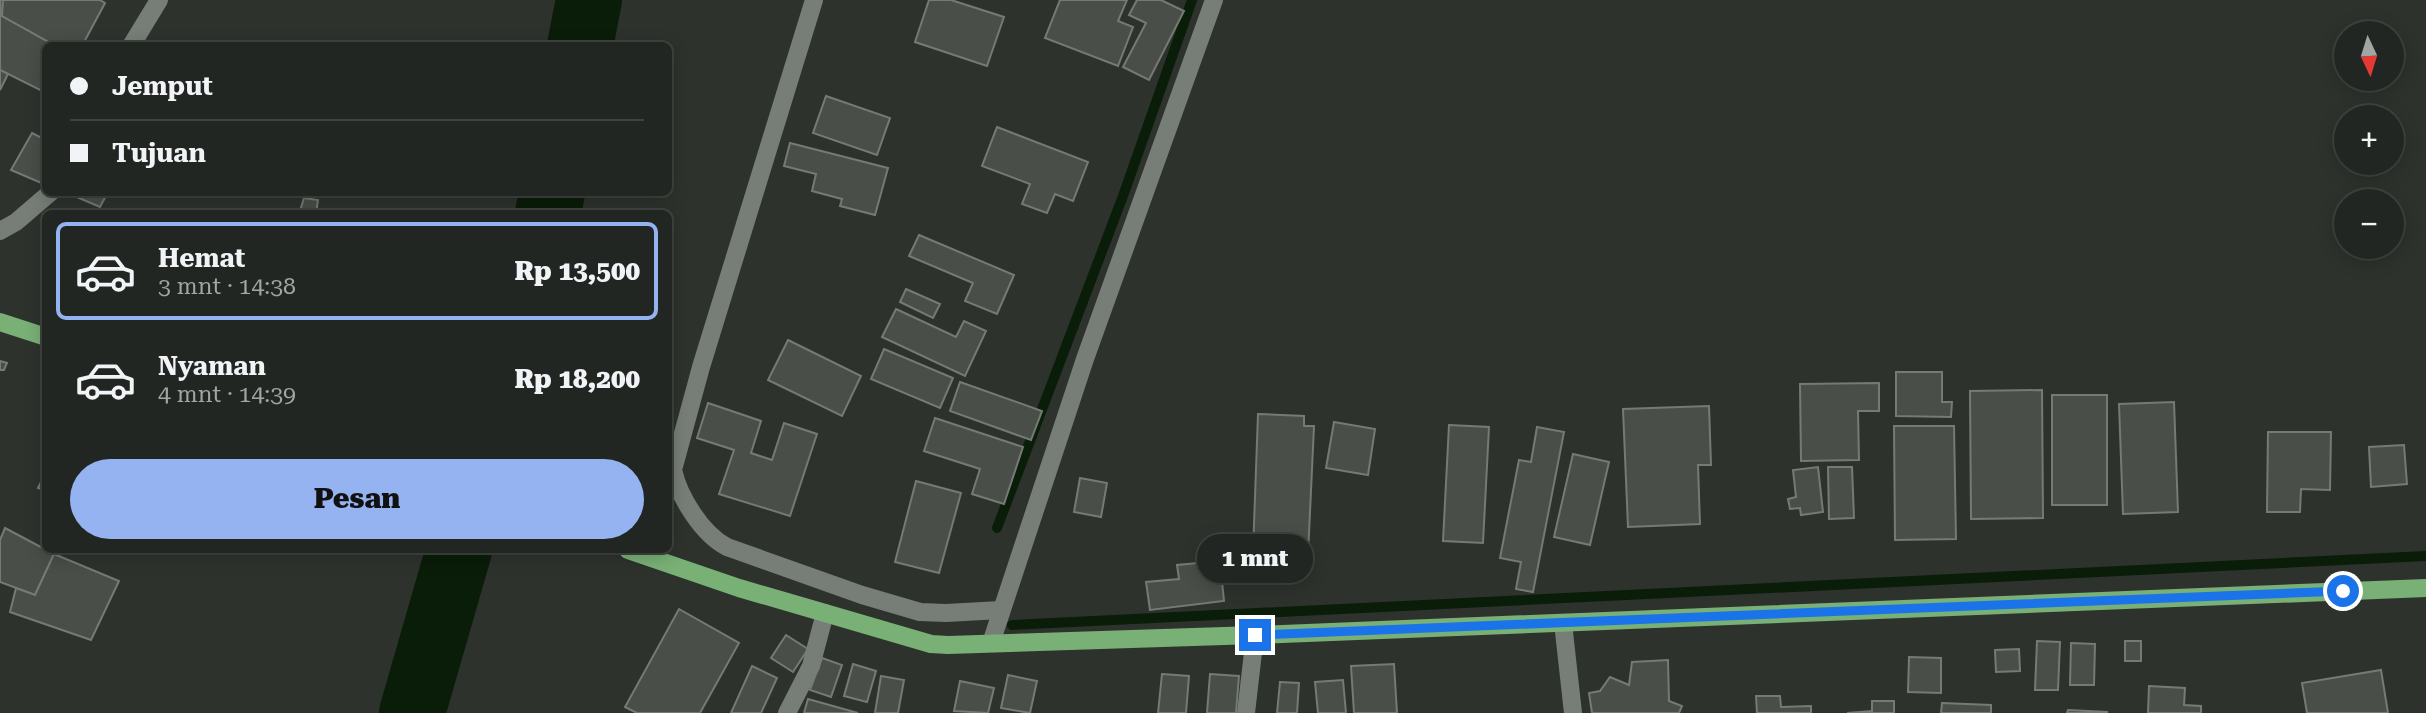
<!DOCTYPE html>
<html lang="id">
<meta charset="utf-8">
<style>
:root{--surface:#222622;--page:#2a2e2a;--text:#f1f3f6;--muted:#a2a5a5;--line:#3f4340;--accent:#95b2f1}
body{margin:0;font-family:"Roboto Serif",serif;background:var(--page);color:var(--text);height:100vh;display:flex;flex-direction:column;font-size:26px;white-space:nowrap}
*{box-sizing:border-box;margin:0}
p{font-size:23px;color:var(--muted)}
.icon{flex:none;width:38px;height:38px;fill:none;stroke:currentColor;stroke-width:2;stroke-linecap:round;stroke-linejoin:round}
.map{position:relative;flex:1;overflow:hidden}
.drawer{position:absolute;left:42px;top:210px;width:630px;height:343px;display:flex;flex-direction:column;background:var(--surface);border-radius:10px;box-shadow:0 4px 18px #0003,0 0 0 2px var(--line)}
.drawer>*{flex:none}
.top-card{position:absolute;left:42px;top:42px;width:630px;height:154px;border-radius:10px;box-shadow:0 4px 18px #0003,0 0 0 2px var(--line);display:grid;align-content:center;height:154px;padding:0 28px;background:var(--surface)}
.needle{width:46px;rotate:176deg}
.tools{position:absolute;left:2334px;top:21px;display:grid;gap:14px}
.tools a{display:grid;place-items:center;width:70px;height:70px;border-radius:50%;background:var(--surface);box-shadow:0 4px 18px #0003,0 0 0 2px var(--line);font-size:35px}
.end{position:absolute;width:32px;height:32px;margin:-16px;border:9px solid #1a73e8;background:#fff;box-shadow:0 0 0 4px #fff}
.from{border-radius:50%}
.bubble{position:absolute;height:49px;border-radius:24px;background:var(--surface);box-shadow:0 4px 18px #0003,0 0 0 2px var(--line);font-size:23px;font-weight:800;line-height:49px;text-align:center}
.top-card b{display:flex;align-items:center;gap:24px;height:66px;font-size:26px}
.top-card b+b{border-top:2px solid var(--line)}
.top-card i{width:18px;height:18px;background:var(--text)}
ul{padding:12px 0 0;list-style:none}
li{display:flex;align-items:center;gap:21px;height:98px;margin:0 14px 10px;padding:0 14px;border:4px solid transparent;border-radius:10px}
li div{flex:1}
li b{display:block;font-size:26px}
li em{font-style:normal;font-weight:800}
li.selected{border-color:var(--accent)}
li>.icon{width:63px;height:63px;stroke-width:1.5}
.action{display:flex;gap:14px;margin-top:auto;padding:14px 28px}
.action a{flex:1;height:80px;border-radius:42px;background:var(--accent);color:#111;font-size:28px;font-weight:800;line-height:80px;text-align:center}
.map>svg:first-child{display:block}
</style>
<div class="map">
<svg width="2426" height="713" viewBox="0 0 2426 713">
<rect width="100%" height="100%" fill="#2e322d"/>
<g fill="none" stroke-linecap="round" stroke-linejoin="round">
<g stroke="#0a1d09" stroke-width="10">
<path d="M997 528 1123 196 1192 0"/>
<path d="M1012 625 2426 556"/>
</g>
<g stroke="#0a1d09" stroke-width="66">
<path d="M580 46 589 0"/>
<path d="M548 214 552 192"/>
<path d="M412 713 459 550"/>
</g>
</g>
<g fill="#494e48" stroke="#757a74" stroke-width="2">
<path d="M0 0H3L2 16 56 46H46V93L0 70Z"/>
<path d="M3 0H100L105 3 82 46H56L2 16Z"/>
<path d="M929 0H951L1004 17 987 66 915 42Z"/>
<path d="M1060 0H1127L1118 21 1133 27 1118 66 1045 38Z"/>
<path d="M1137 0H1161L1184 11 1149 80 1123 67 1146 23 1129 15Z"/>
<path d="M0 70 8 74 0 90Z"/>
<path d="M826 96 890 118 877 155 813 133Z"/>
<path d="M997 127 1088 162 1073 201 1055 194 1047 213 1022 204 1030 184 982 166Z"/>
<path d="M32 133 46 140V185L11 170Z"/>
<path d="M790 143 888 168 875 215 840 206 842 199 812 191 816 174 784 166Z"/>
<path d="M65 192H108L100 207Z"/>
<path d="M304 198 318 200 316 214H299Z"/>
<path d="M919 235 1014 275 997 314 965 301 973 283 909 256Z"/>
<path d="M906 289 940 304 933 318 900 302Z"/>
<path d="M896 309 956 337 964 321 986 331 965 376 882 337Z"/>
<path d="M788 340 861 376 842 416 768 380Z"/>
<path d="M884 349 953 378 940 408 871 379Z"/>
<path d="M0 361 7 363 4 370H0Z"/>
<path d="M1896 372H1942V402H1952L1951 417 1896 416Z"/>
<path d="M960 382 1042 411 1031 440 950 411Z"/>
<path d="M1879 383V411H1858L1859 460 1801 461 1800 384Z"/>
<path d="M2042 390 2043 518 1971 519 1970 391Z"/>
<rect x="2052" y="395" width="55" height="110"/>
<path d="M2174 402 2178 512 2123 514 2119 404Z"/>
<path d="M708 403 761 421 751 453 772 460 784 423 817 434 790 516 719 494 734 450 697 438Z"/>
<path d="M1709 406 1711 465H1698L1700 524 1628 527 1623 409Z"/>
<path d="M1258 414 1304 416V426H1314L1308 555 1253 552Z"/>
<path d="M935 418 1023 447 1004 504 972 494 980 469 924 451Z"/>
<path d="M1334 422 1375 429 1368 475 1326 468Z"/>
<path d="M1449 425 1489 427 1483 543 1443 541Z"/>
<path d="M1894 426H1954L1956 539 1895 540Z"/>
<path d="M1537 427 1564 432 1533 592 1516 589 1521 562 1500 558 1519 460 1531 462Z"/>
<path d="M2268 432H2331L2330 490 2301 489 2300 512H2267Z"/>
<path d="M2404 445 2407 484 2371 487 2369 447Z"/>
<path d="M1573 454 1609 462 1590 545 1554 537Z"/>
<path d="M1818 467 1823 512 1801 515 1800 508 1790 509 1788 499 1796 497 1793 470Z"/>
<path d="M1828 467H1852L1854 518 1829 519Z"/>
<path d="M46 472V491L38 488Z"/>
<path d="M1080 478 1107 483 1101 517 1074 512Z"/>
<path d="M916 481 961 493 939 573 895 562Z"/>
<path d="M5 528 54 554 35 595 0 582V540Z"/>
<path d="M54 554 119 581 91 640 10 612 16 588 35 595Z"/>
<path d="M1220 561 1224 601 1150 610 1146 582 1179 579 1177 565Z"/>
<path d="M679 609 739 643 700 713H637L625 707Z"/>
<path d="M786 635 808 649 793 672 771 658Z"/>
<path d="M2037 641 2060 642 2058 690H2035Z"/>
<rect x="2125" y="641" width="16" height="20"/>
<path d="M2071 643 2095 644 2094 685H2070Z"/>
<path d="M2019 649 2020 671 1996 672 1995 650Z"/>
<path d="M1909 657 1941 658V693L1908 692Z"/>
<path d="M822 658 842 665 831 697 810 690Z"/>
<path d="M1668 660 1669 701 1682 706 1679 713H1592L1589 693 1600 691 1610 677 1629 685 1632 662Z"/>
<path d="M853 664 876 671 867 702 844 696Z"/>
<path d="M1394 664 1397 713H1354L1351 666Z"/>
<path d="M752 666 777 678 761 713H731Z"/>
<path d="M2381 670 2388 713H2307L2302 683Z"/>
<path d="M1162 674 1189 676 1186 713H1158Z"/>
<path d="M1210 674 1239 676 1236 713H1207Z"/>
<path d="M1008 675 1037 681 1030 713 1001 708Z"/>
<path d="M881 676 904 680 898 713H875Z"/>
<path d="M1343 680 1346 713H1318L1315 682Z"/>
<path d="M960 681 994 688 988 713 954 711Z"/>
<path d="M1280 682 1299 683 1297 713H1277Z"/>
<path d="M2149 686 2185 688 2184 705 2201 706V713H2148Z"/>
<path d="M1756 696H1780L1781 707 1811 706V713H1757Z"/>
<path d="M808 699 858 713H804Z"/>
<path d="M1872 701H1894V713H1847L1872 711Z"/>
<path d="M1942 703 1991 705V713H1941Z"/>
<path d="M2068 710 2107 712V713H2067Z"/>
</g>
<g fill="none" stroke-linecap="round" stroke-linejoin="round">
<g stroke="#777d77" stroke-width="18">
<path d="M814 0 701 367 673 470C679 497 702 534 727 547L862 595 920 612 946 613 1001 610"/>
<path d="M131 46 159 0"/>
<path d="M0 231 16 222 51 192"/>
<path d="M1563 623 1573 713"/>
<path d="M991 643 1085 359 1214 0"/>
<path d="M787 713 811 666 825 613"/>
<path d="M1246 713 1255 635"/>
</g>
<g stroke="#79b076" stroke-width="18">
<path d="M0 322 46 337"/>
<path d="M628 550 739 588 931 644 948 645 1255 635 2426 588"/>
</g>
</g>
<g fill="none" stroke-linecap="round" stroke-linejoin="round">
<path stroke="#1a73e8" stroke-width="9" d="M1255 635 2343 591"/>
</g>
</svg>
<div class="tools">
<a><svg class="needle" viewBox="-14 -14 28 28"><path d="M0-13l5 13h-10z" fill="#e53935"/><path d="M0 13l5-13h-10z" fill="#a2a5a5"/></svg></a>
<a>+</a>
<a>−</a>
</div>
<i class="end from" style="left:2343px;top:591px"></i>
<i class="end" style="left:1255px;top:635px"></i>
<div class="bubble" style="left:1197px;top:534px;width:116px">1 mnt</div>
<div class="top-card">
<b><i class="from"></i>Jemput</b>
<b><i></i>Tujuan</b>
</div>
<section class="drawer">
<ul>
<li class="selected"><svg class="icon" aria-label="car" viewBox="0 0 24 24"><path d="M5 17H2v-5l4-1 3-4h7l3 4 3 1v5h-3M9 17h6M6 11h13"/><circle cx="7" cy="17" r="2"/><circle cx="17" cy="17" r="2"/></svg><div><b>Hemat</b><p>3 mnt · 14:38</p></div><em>Rp 13,500</em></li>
<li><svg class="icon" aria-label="car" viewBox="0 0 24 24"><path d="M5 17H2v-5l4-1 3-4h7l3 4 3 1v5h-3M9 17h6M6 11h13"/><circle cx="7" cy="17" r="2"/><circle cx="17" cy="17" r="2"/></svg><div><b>Nyaman</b><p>4 mnt · 14:39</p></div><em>Rp 18,200</em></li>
</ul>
<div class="action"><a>Pesan</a></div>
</section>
</div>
